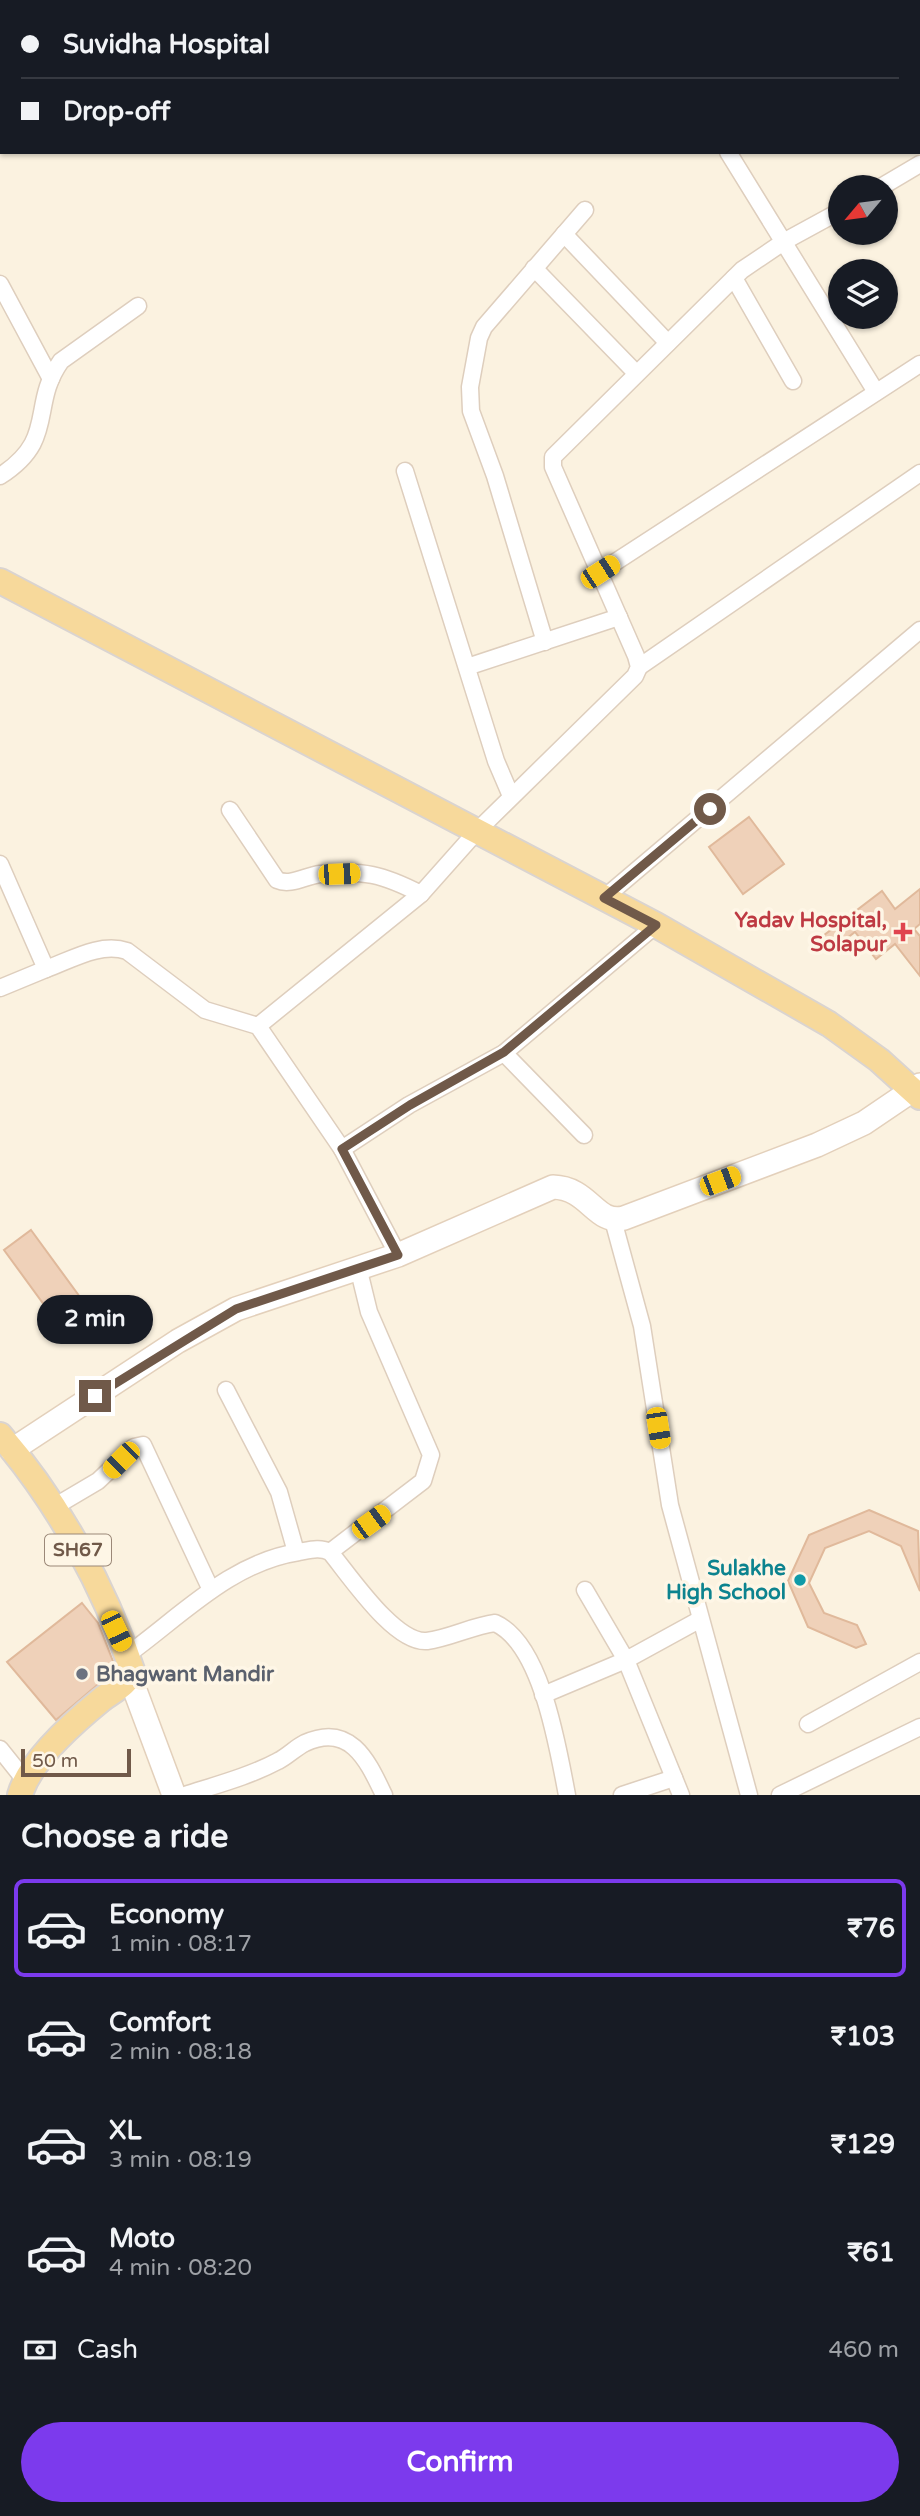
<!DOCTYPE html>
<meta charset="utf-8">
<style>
:root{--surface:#171b24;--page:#20242c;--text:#f1f3f6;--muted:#9ea1a6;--line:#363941;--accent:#7c3aed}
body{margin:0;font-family:"Varela Round",sans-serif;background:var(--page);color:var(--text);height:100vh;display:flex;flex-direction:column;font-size:26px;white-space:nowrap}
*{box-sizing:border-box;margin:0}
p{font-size:23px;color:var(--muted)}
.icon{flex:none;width:38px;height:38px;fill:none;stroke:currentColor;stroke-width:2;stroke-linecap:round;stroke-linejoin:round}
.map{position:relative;height:1795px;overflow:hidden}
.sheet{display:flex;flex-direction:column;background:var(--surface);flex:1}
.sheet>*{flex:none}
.banner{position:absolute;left:0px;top:0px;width:920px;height:154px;box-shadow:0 2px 5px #0004;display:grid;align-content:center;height:154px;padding:0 21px;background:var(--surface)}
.needle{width:46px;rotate:241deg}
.tools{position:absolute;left:828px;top:175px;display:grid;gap:14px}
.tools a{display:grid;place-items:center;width:70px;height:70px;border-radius:50%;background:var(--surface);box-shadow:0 2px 5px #0004;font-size:35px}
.scale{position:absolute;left:21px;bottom:18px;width:110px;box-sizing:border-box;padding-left:7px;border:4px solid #705949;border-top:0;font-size:19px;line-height:24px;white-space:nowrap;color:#705949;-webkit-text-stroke:5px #fef6e6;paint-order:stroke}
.end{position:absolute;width:32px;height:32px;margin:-16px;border:9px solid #705949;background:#fff;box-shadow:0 0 0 4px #fff}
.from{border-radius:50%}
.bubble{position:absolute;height:49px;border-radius:24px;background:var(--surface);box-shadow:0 2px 5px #0004;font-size:23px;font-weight:700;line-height:49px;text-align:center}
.car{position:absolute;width:21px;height:42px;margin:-21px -10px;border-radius:9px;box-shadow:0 0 5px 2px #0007;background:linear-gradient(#f5c518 24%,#345 0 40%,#f5c518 0 76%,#345 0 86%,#f5c518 0)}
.banner b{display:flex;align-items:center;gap:24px;height:66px;font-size:26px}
.banner b+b{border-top:2px solid var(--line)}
.banner i{width:18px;height:18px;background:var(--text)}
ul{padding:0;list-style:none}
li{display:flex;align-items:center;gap:21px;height:98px;margin:0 14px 10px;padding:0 7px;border:4px solid transparent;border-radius:10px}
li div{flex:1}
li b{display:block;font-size:26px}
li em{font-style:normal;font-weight:700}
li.current{border-color:var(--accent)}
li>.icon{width:63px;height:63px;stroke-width:1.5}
h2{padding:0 21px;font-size:32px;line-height:84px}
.pay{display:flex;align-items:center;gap:18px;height:77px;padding:0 21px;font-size:26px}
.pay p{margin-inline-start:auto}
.primary-button{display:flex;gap:14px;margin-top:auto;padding:14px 21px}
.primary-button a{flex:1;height:80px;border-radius:42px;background:var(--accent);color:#fff;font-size:28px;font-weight:700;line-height:80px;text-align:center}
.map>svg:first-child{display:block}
</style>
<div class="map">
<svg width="920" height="1795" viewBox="0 0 920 1795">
<rect width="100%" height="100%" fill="#fbf2e0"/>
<g fill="#efd1b9" stroke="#e0b99b" stroke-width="2">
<path d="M749 817 784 864 743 894 709 847Z"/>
<path d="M920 889V924L914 929 920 936V976L895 944 876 959 855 932 829 952 819 939 882 891 895 909Z"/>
<path d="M31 1230 88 1308 61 1328 4 1250Z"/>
<path d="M869 1510 918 1531 920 1591 901 1546 869 1531 825 1548 809 1583 824 1613 857 1625 866 1644 856 1648 808 1627 788 1581 809 1535Z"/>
<path d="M82 1603 98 1623 116 1669 56 1720 7 1662Z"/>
</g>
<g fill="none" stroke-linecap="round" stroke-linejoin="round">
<defs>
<g id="street">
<path d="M626 0 627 2"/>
<path d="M710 2 712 0"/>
<path d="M856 2 857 0"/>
<path d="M919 136 920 138"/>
<path d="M728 152 876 392"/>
<path d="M881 187 920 164"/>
<path d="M564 234 668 343"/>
<path d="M534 268 636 373"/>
<path d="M734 278 793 381"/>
<path d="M0 284 51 379"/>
<path d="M405 471 496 761 511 796"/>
<path d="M0 476C58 439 29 406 61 361L138 306"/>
<path d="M600 572 920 364"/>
<path d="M545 642 495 476 471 411 470 387 479 338 484 327 585 210"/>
<path d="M467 667 619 617"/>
<path d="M639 667 920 473"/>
<path d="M230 810 277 880C291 886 305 876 320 874 364 870 382 874 421 894"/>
<path d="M0 864 46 969 0 988"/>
<path d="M604 898 920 630"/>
<path d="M46 969C71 960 100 942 127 951L205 1010 258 1026 342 1149 398 1255"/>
<path d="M258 1026 421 894 477 831 635 676 639 667 636 656 553 467V457L742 270 785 241 840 211"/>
<path d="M504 1053 584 1135"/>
<path d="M342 1149 409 1105 504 1053 656 925"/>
<path d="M613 1220 642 1326 670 1505 749 1795"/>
<path d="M226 1390 279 1492 296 1552"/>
<path d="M54 1507 98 1481 134 1447 143 1445 211 1590"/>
<path d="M330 1552 423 1481 431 1455 369 1312 358 1267"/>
<path d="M585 1590 626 1660 681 1795"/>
<path d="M127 1655C180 1617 231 1562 299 1552 310 1550 320 1547 330 1552 350 1576 395 1644 427 1641 450 1638 472 1626 495 1623 542 1644 558 1749 567 1795"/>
<path d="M543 1695 626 1660 699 1620"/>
<path d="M808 1724 920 1662"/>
<path d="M0 1749 24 1779"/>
<path d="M185 1795C216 1785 250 1776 278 1761 288 1756 295 1748 305 1743 351 1722 368 1762 384 1795"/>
<path d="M622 1795 674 1778"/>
<path d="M780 1795 920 1727"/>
</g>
<g id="secondary">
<path d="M12 1450 178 1341 236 1309 398 1255 553 1187C590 1188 595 1225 624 1218L817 1145 864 1123 920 1085"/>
<path d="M130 1677 174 1795"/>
</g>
<g id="primary">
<path d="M0 581 656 925 829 1024 879 1060 920 1097"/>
<path d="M0 1435C57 1501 105 1587 132 1670 128 1685 112 1691 101 1700 74 1722 29 1762 20 1795"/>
</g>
</defs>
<use href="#street" stroke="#decebd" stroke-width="19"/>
<use href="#secondary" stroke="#e3d0bb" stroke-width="26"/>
<use href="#primary" stroke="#dad4d0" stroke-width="28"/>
<use href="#street" stroke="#fff" stroke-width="16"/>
<use href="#secondary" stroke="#fff" stroke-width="23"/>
<use href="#primary" stroke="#f7d99b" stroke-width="24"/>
</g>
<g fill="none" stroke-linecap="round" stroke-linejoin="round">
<path stroke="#705949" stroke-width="9" d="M95 1396 236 1309 398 1255 342 1149 410 1105 504 1052 656 925 604 898 710 809"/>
</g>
<path fill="#e0444e" stroke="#fef6e6" stroke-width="2.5" d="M899.5 921.5h7v7h7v7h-7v7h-7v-7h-7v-7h7z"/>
<circle fill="#0f9aa8" stroke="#fef6e6" stroke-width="2.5" cx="800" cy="1580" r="7"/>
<circle fill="#6b7280" stroke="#fef6e6" stroke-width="2.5" cx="82" cy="1674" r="7"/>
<g text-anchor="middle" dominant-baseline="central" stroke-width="7" stroke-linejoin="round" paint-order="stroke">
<rect fill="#fef6e6" stroke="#9b8878" stroke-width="2" x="45" y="1534.5" width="66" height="31" rx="5"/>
<g font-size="19" font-weight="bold" fill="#705949">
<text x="78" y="1550">SH67</text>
</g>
<g font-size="21" font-weight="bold" fill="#be3a42" stroke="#fef6e6" text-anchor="end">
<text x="887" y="920">Yadav Hospital,<tspan x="887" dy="24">Solapur</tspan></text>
</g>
<g font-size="21" font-weight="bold" fill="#0d838f" stroke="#fef6e6" text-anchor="end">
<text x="786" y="1568">Sulakhe<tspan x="786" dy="24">High School</tspan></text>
</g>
<g font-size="21" font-weight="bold" fill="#5b616d" stroke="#fef6e6" text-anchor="start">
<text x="96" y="1674">Bhagwant Mandir</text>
</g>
</g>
</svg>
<div class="tools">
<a><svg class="needle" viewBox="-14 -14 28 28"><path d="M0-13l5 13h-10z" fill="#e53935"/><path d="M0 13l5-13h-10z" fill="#9ea1a6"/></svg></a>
<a><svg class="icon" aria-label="layers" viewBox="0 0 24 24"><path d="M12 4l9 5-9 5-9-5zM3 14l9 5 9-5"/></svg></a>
</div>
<div class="scale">50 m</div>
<i class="end from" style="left:710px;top:809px"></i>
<i class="end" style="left:95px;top:1396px"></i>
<div class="bubble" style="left:37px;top:1295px;width:116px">2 min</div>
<i class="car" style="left:600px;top:572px;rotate:57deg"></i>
<i class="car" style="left:339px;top:874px;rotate:88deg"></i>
<i class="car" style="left:720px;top:1181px;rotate:69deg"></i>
<i class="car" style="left:658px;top:1428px;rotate:171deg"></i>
<i class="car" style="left:121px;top:1460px;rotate:225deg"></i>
<i class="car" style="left:371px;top:1522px;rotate:54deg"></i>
<i class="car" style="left:116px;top:1631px;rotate:155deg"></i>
<div class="banner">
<b><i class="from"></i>Suvidha Hospital</b>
<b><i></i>Drop-off</b>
</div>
</div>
<section class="sheet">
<h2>Choose a ride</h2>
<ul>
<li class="current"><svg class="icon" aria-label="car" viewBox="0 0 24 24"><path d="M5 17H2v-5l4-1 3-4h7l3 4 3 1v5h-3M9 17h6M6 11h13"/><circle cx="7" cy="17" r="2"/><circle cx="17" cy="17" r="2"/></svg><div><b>Economy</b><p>1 min · 08:17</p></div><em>₹76</em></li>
<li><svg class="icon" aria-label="car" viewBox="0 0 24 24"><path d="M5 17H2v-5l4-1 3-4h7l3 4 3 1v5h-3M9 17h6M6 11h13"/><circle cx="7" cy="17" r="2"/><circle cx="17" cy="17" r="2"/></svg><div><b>Comfort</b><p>2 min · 08:18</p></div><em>₹103</em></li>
<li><svg class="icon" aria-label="car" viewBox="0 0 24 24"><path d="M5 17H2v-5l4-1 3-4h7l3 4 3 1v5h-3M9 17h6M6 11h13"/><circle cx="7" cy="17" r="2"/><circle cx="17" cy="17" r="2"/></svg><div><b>XL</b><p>3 min · 08:19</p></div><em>₹129</em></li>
<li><svg class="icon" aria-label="car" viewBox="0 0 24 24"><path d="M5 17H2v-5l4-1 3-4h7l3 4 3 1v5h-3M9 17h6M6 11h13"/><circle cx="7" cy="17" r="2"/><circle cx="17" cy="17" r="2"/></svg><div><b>Moto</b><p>4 min · 08:20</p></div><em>₹61</em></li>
</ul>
<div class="pay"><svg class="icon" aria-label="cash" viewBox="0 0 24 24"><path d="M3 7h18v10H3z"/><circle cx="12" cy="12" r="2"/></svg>Cash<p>460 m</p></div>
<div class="primary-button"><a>Confirm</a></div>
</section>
